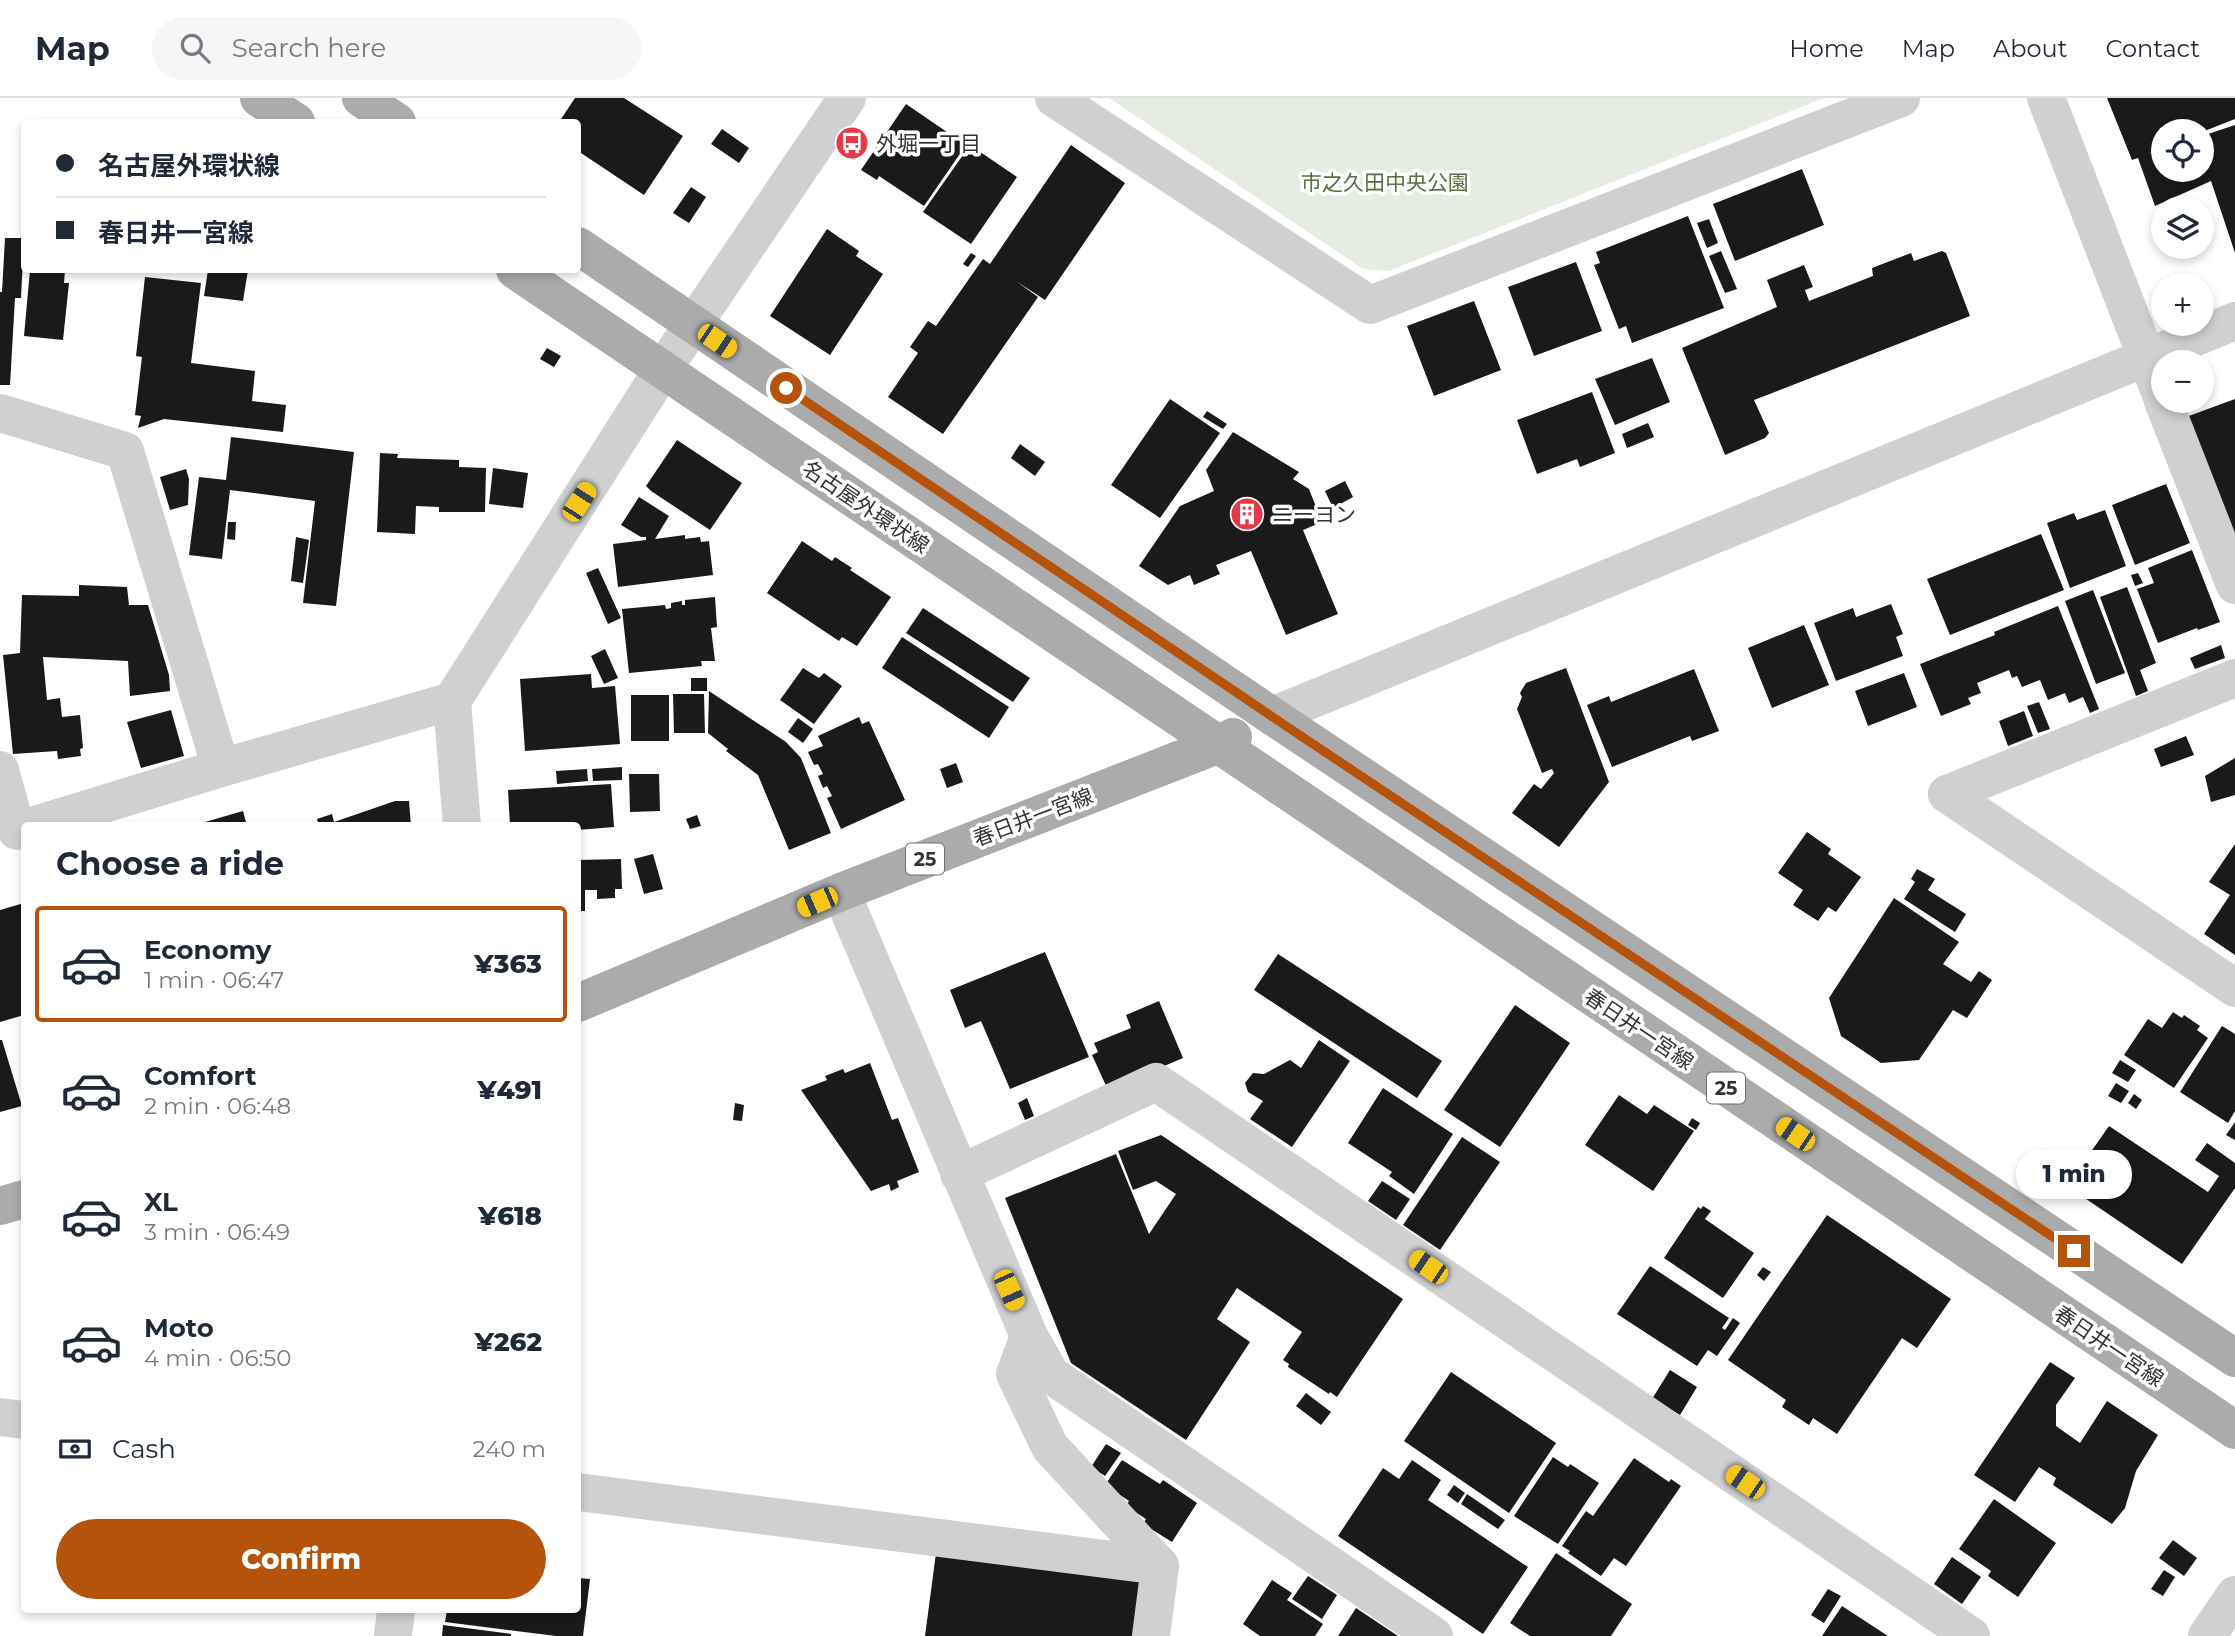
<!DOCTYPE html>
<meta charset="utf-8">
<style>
:root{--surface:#fff;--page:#f6f6f7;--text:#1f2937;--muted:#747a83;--line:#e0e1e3;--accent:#b45309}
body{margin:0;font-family:Montserrat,"Noto Sans JP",sans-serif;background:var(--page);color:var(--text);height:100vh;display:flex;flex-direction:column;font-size:26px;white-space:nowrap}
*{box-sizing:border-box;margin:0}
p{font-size:23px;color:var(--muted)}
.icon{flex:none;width:38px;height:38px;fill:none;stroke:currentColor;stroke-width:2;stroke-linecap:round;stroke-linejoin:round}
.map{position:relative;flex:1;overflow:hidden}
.details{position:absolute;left:21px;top:724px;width:560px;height:791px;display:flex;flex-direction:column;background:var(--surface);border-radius:7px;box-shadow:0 4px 10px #0003}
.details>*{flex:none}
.guide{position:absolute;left:21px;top:21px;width:560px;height:154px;border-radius:7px;box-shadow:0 4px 10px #0003;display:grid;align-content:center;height:154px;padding:0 35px;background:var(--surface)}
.controls{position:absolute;left:2151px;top:21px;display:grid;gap:14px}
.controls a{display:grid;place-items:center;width:63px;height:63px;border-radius:50%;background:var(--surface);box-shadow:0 4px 10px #0003;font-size:35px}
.end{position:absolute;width:32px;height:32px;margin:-16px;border:9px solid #b45309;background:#fff;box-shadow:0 0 0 4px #fff}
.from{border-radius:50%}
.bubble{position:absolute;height:49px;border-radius:24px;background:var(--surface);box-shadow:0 4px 10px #0003;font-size:23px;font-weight:800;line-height:49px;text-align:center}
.car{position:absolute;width:21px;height:42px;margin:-21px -10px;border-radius:9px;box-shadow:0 0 5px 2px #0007;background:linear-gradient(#f5c518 24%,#345 0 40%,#f5c518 0 76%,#345 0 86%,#f5c518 0)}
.guide b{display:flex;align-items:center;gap:24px;height:66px;font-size:26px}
.guide b+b{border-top:2px solid var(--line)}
.guide i{width:18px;height:18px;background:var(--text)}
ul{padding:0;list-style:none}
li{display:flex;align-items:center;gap:21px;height:116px;margin:0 14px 10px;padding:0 21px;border:4px solid transparent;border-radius:7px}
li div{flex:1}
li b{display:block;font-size:26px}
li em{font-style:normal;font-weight:800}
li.current{border-color:var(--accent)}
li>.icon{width:63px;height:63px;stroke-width:1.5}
h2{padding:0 35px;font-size:32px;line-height:84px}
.pay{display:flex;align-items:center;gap:18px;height:77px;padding:0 35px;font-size:26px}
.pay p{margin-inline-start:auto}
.cta{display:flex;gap:14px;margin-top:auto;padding:14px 35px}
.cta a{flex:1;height:80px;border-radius:42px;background:var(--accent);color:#fff;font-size:28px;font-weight:800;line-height:80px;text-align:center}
header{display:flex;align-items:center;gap:42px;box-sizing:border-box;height:98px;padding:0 35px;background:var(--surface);border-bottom:2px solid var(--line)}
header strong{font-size:33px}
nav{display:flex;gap:38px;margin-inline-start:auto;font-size:24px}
.search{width:490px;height:63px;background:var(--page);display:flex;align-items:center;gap:18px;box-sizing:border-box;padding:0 24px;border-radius:38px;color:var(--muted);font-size:26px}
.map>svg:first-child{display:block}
</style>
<header>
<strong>Map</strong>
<div class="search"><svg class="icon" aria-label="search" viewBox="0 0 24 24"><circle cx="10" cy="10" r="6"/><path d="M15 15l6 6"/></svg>Search here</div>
<nav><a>Home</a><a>Map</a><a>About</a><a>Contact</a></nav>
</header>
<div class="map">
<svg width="2235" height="1538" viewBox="0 0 2235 1538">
<rect width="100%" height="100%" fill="#fff"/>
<path fill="#e6ecdf" d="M1109 0H1824L1389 173 1363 171Z"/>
<g fill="#1a1a1a">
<path d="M575 0H624L683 38 644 97 578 53V24H559Z"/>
<path d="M2107 0H2235V21L2202 34 2163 33V49L2148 56 2163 51V72H2202V38L2235 27V155L2211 83 2155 108 2138 60 2132 62Z"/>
<path d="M906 6 966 47 924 108 879 78 877 82 861 72Z"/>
<path d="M722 31 749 50 739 65 711 46Z"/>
<path d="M970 47 1017 79 971 146 923 114Z"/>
<path d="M1071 47 1125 85 1045 202 1016 183 1038 199 943 336 888 299 918 255 910 249 928 223 936 228 983 161 990 166Z"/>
<path d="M1802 71 1824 127 1735 163 1713 106Z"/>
<path d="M691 89 706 99 689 125 673 115Z"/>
<path d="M1688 118 1724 210 1632 245 1626 228 1619 231 1594 167 1600 165 1596 154Z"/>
<path d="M1709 121 1718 145 1707 150 1697 125Z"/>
<path d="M827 131 859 153 856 158 883 176 830 257 770 218Z"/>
<path d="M5 140H24L21 200H15L10 287H0V194H2Z"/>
<path d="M1721 153 1737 191 1725 195 1709 158Z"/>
<path d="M1942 153 1946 155 1970 218 1754 302 1769 335 1765 340 1725 357 1682 250 1777 209 1767 182 1804 167 1813 189 1805 192 1809 203 1873 178 1872 170 1911 155 1914 163Z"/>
<path d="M971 155 976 158 968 169 963 166Z"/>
<path d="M1576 164 1602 233 1534 258 1508 189Z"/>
<path d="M30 172H65L64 185H69L63 242 24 238Z"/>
<path d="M208 172H248L243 203 204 198Z"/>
<path d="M145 179 201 185 191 265 255 273 252 303 286 307 283 334 164 321 138 330 141 318 135 317 142 259 136 258Z"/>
<path d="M1474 203 1501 272 1434 298 1407 228Z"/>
<path d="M547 250 561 258 554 269 540 261Z"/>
<path d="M1652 260 1670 304 1615 327 1595 281Z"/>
<path d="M1592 294 1615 355 1580 369 1577 361 1537 376 1517 322Z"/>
<path d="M1170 301 1220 335 1160 420 1111 387Z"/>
<path d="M2235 301V449L2186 319Z"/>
<path d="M1207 313 1227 326 1223 331 1203 319Z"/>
<path d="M1648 325 1654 339 1627 350 1622 336Z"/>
<path d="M1233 334 1299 374 1293 381 1309 391 1322 424 1303 432 1338 516 1286 537 1251 453 1216 467 1220 476 1194 487 1190 477 1168 487 1139 468 1180 408 1214 393 1206 372Z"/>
<path d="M231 339 354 354 336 508 303 505 315 403 230 392 222 461 189 457 199 379 226 382Z"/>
<path d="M677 342 742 385 710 432 651 393 646 388Z"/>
<path d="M1020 346 1045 364 1035 378 1011 360Z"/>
<path d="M380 355 398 356 397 360 459 362V369L486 370 485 414H439V409L416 408 415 436 377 434Z"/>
<path d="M493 370 528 375 523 410 489 406Z"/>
<path d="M186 371 189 381 188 407 170 412 160 379Z"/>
<path d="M1345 383 1353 399 1333 410 1325 393Z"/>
<path d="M2166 386 2190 445 2135 467 2112 407Z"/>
<path d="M639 399 669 418 655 441 685 437V441L700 439 701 444 709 443 713 477 618 489 613 446 646 442V439H641L621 427Z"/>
<path d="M2105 412 2126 468 2070 490 2047 425 2074 415 2077 422Z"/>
<path d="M228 424H236L235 442 227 441Z"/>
<path d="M2041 436 2064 492 1950 537 1927 481Z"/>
<path d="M296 439 309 442 303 485 291 483Z"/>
<path d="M802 443 832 463 835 459 852 470 850 472 891 499 857 548 842 539 839 543 767 495Z"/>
<path d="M2192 452 2220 524 2198 532 2197 530 2158 545 2137 491 2154 485 2148 470Z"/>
<path d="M598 470 621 520 608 526 586 475Z"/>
<path d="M2138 475 2143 485 2135 488 2131 477Z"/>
<path d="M79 487 127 489 129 507H148L169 577 170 593 130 598 128 563 43 559 47 602 60 600 62 619 80 617 83 650 80 651 81 658 58 661 57 653 13 656 3 557 20 555 22 497 79 498Z"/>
<path d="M2127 489 2156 565 2140 572 2148 593 2136 598 2100 499Z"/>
<path d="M2093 492 2125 575 2096 586 2065 503Z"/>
<path d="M715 499 717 529 711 530 715 563H701L702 568 629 575 622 511 665 507 666 511 671 510V505L682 503V507H685V502Z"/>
<path d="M1891 506 1903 536 1896 539 1903 558 1836 583 1814 525 1853 510 1856 519Z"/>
<path d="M2058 508 2099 611 2090 615 2083 599 2069 605 2065 595 2048 602 2040 582 2022 589 2017 578 2012 580 2009 572 1977 585 1981 595 1968 600 1971 606 1941 618 1920 566 1995 537 1994 534Z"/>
<path d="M923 510 1030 580 1013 604 906 535Z"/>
<path d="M1804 527 1829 587 1772 610 1748 550Z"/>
<path d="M902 539 1009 609 989 640 882 570Z"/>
<path d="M2221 547 2225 560 2195 571 2190 560Z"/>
<path d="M605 551 618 580 604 586 591 558Z"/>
<path d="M803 570 819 580 824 575 842 588 814 626 780 602Z"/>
<path d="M1566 570 1609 684 1559 749 1512 715 1534 686 1541 691 1554 675 1552 671 1542 675 1517 611 1522 599 1520 595 1526 585Z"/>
<path d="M1694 571 1719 633 1692 643 1690 638 1612 669 1587 607 1609 598 1611 604Z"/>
<path d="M1904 575 1917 609 1868 628 1855 593Z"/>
<path d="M591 576 592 590 615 588 620 646 525 653 520 581Z"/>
<rect x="691" y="580" width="16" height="13"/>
<path d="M709 593 786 644 801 660 831 735 789 752 758 677 726 653 728 651 708 635Z"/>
<path d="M673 596H704L705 635H674Z"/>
<rect x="631" y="597" width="38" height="46"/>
<path d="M2039 604 2050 631 2038 635 2027 608Z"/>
<path d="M171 612 184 658 141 670 127 624Z"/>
<path d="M2024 613 2033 638 2008 648 1999 623Z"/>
<path d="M859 619 862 626 869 623 905 702 841 731 827 700 832 698 827 688 823 690 818 678 823 676 818 666 814 667 808 654 823 648 818 638Z"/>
<path d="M798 620 813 631 803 645 788 634Z"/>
<path d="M2186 638 2194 657 2161 669 2154 651Z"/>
<path d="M2235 660V697L2211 704 2205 678Z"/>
<path d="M956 665 963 684 947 690 940 671Z"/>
<path d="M622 669V682L593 683 592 671Z"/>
<path d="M587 671 588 683 557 686 556 673Z"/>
<path d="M629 676H659L660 713 630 714Z"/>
<path d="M611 686 614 729 578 732V728H510L508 692Z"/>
<path d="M395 703H409L411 728H319L317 721 332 716 334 724Z"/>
<path d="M243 713 247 728H206L205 724Z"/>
<path d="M697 717 701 728 690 731 686 721Z"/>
<path d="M1807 734 1831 751 1828 756 1861 779 1836 814 1828 809 1818 823 1793 807 1803 792 1778 775Z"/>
<path d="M2235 746V857L2204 836 2230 797 2209 784Z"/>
<path d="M653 756 663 791 644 796 634 761Z"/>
<path d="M621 761 622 791H615V800L597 801V792H585V813H578V762Z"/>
<path d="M1917 771 1935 781 1928 792 1966 816 1955 834 1904 801 1915 784 1911 781Z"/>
<path d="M1894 800 1959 844 1943 866 1971 884 1979 873 1992 882 1967 920 1953 912 1919 962 1881 965 1841 938 1829 900Z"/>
<path d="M24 805V917L0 924V812Z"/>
<path d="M1045 854 1089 959 1010 991 981 923 965 930 950 892Z"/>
<path d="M1278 856 1442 963 1417 1000 1254 892Z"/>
<path d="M1159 903 1183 960 1108 992 1092 957 1098 954 1094 945 1131 930 1126 917Z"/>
<path d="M1515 907 1570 945 1500 1049 1444 1012Z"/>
<path d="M2173 914 2182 920 2184 917 2200 928 2197 932 2208 940 2174 990 2124 957 2148 921 2162 930Z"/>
<path d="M2222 928 2235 936V1013L2228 1025 2180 994Z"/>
<path d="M0 942H2L22 1008 0 1014Z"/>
<path d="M1319 942 1350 963 1292 1049 1250 1021 1263 1003 1248 994 1245 985 1253 975 1264 976 1290 962 1301 970Z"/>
<path d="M2120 962 2136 972 2128 984 2112 975Z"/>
<path d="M870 965 892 1022 898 1020 919 1074 897 1083 899 1089 891 1093 889 1086 871 1093 801 992 827 982 825 978 843 971 845 975Z"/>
<path d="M2116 985 2129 993 2121 1005 2108 998Z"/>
<path d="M1383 990 1453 1036 1414 1096 1389 1078 1392 1074 1348 1045Z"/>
<path d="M2134 996 2142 1002 2136 1011 2128 1005Z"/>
<path d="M1619 997 1647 1016 1654 1007 1694 1033 1653 1093 1585 1047Z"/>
<path d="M1027 1000 1034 1018 1025 1022 1018 1005Z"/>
<path d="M735 1005 744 1007 742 1023 733 1022Z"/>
<path d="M1692 1020 1700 1025 1696 1032 1688 1027Z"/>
<path d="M2235 1024V1042L2226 1037Z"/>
<path d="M2109 1028 2208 1094 2219 1078 2195 1062 2207 1045 2235 1065V1090L2182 1166 2067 1088Z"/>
<path d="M1161 1037 1403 1201 1337 1299 1330 1294 1329 1296 1288 1269 1289 1266 1283 1262 1302 1234 1237 1190 1217 1221 1250 1244 1186 1342 1071 1265 1005 1100 1116 1056 1149 1136 1176 1096 1156 1083 1133 1092 1118 1053Z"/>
<path d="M1462 1039 1500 1064 1440 1152 1403 1127Z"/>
<path d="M1382 1083 1410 1101 1396 1122 1368 1103Z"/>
<path d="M1703 1108 1711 1113 1705 1121 1754 1155 1723 1200 1664 1160 1698 1109 1701 1111Z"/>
<path d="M1827 1117 1951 1201 1917 1250 1902 1240 1837 1336 1813 1320 1809 1327 1782 1309 1786 1302 1728 1262Z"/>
<path d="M1650 1168 1729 1220 1722 1230 1725 1232 1733 1220 1740 1225 1717 1258 1708 1252 1697 1268 1617 1216Z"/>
<path d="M1763 1169 1771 1174 1764 1183 1757 1177Z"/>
<path d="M2050 1264 2075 1280 2056 1307V1328L2080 1345 2107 1303 2158 1337 2136 1373 2125 1410 2112 1426 2053 1387 2056 1380 2039 1369 2015 1404 1974 1377Z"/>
<path d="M1670 1272 1697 1289 1680 1317 1652 1301Z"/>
<path d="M1451 1274 1556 1345 1509 1415 1404 1343Z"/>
<path d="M1306 1295 1331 1314 1321 1327 1296 1308Z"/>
<path d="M1106 1346 1121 1355 1105 1378 1091 1369Z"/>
<path d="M1553 1359 1568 1369 1570 1366 1599 1385 1558 1446 1514 1418Z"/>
<path d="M1634 1360 1669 1384 1671 1381 1681 1388 1626 1468 1614 1460 1601 1478 1568 1455 1570 1453 1562 1448 1586 1413 1593 1418Z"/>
<path d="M1122 1362 1160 1386 1163 1382 1197 1405 1172 1444 1143 1426 1146 1421 1126 1408 1129 1403 1105 1387Z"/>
<path d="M1412 1362 1441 1382 1428 1402 1528 1469 1483 1536 1338 1438 1383 1370 1399 1381Z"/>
<path d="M1454 1387 1465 1395 1458 1405 1447 1397Z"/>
<path d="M1467 1396 1505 1422 1498 1431 1461 1406Z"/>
<path d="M1994 1401 2056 1445 2018 1499 1988 1478 1991 1473 1959 1451Z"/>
<path d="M2173 1442 2197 1460 2184 1478 2159 1460Z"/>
<path d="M936 1455 1142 1481 1135 1538H925Z"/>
<path d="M1556 1455 1632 1506 1611 1538H1530L1510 1525Z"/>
<path d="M1952 1459 1981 1479 1962 1506 1934 1486Z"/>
<path d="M2164 1472 2175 1479 2163 1498 2151 1491Z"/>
<path d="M1308 1478 1337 1497 1322 1521 1292 1501Z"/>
<path d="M578 1480 590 1481 583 1538H556L445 1524 447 1512H578Z"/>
<path d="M1272 1482 1292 1495 1287 1502 1323 1526 1315 1538H1260L1243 1526Z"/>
<path d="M1828 1491 1841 1498 1824 1525 1811 1517Z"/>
<path d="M1842 1508 1888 1538H1822Z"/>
<path d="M1356 1510 1398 1538H1338Z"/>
<path d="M443 1527 511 1536V1538H442Z"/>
</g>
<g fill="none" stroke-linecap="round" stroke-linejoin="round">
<g stroke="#d0d0d0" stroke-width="38">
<path d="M1054 0 1370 207 1901 0"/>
<path d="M2046 0 2163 302"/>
<path d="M2163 303 2235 487"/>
<path d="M0 315 125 353 221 670"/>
<path d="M1272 618 2235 223"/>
<path d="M0 672 17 733"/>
<path d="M1947 696 2235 890"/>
<path d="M1947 696 2235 580"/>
<path d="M32 728 221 670 452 603"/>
<path d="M462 728 452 603 663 271 847 0"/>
<path d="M841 794 1029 1238 1051 1277 1434 1538"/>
<path d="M959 1076 1156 984 1971 1538"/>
<path d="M1029 1238 1015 1276 1050 1349 1160 1468"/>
<path d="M0 1319 24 1322"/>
<path d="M578 1394 1160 1468 1151 1538"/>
<path d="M393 1538 396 1512"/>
<path d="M2207 1538 2235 1497"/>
</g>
<g stroke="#ababab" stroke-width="38">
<path d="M259 0 296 24"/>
<path d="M361 0 397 24"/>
<path d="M578 148 1272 618 2235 1260"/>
<path d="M515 172 2235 1332"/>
<path d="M578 905 841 794 1217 647 1233 639"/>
<path d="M0 1108 24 1101"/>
</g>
</g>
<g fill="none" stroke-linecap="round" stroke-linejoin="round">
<path stroke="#b45309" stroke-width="9" d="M786 290 1295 634 2074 1153"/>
</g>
<defs>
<symbol id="bus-disc" viewBox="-11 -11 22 22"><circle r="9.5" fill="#e63946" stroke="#fff"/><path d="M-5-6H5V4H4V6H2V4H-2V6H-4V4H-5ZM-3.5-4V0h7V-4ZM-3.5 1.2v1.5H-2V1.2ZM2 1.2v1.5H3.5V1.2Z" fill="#fff"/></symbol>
<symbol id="building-disc" viewBox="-11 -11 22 22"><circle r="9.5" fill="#e63946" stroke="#fff"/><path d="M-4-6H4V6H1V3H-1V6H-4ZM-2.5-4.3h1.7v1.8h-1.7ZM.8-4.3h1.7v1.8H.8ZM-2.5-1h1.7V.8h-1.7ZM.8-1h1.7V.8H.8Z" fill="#fff"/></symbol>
</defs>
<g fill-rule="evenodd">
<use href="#bus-disc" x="833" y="26" width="38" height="38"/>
<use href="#building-disc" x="1228" y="397" width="38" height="38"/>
</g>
<g text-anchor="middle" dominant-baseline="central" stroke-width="7" stroke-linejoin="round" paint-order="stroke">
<g fill="#fff" stroke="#707070" stroke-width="2">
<rect x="906" y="745.5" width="38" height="31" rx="5"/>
<rect x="1707" y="974.5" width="38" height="31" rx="5"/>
</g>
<g font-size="19" font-weight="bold" fill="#333">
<text x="925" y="761">25</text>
<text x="1726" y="990">25</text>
</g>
<g font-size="21" fill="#333" stroke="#fff" text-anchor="start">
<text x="876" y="45">外堀一丁目</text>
<text x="1272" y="416">ニーヨン</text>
</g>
<g font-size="21" fill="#56703f" stroke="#fff">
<text x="1385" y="84">市之久田中央公園</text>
</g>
<g font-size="21" fill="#333" stroke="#fff">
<text transform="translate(866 409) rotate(34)">名古屋外環状線</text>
<text transform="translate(1033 719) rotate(-21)">春日井一宮線</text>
<text transform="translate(1639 931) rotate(34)">春日井一宮線</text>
<text transform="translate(2109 1248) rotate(34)">春日井一宮線</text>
</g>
</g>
</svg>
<div class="controls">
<a><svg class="icon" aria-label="locate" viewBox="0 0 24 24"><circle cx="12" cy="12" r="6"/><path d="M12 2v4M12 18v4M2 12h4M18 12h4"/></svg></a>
<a><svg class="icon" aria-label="layers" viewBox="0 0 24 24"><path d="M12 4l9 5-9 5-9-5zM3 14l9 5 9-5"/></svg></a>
<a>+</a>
<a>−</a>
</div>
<i class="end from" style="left:786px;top:290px"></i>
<i class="end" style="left:2074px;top:1153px"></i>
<div class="bubble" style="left:2016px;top:1052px;width:116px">1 min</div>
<i class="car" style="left:717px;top:243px;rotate:124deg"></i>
<i class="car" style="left:579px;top:404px;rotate:33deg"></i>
<i class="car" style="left:817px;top:804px;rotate:247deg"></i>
<i class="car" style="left:1795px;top:1036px;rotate:304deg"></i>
<i class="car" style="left:1428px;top:1169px;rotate:304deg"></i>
<i class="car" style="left:1009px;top:1192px;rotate:156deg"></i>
<i class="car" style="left:1745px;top:1384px;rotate:304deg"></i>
<div class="guide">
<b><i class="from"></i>名古屋外環状線</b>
<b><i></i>春日井一宮線</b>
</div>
<section class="details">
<h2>Choose a ride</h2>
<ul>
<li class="current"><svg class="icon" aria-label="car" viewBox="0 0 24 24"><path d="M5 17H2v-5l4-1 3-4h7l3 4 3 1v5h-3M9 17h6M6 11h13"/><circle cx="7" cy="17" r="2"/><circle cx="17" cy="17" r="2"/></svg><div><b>Economy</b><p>1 min · 06:47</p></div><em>¥363</em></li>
<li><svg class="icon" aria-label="car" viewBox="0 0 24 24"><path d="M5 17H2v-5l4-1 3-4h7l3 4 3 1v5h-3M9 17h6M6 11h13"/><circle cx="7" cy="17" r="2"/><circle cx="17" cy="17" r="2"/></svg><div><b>Comfort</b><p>2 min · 06:48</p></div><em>¥491</em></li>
<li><svg class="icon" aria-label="car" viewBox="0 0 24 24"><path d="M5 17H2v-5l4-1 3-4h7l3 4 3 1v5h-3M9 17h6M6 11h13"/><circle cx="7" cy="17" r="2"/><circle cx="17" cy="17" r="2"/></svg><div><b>XL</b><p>3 min · 06:49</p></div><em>¥618</em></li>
<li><svg class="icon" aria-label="car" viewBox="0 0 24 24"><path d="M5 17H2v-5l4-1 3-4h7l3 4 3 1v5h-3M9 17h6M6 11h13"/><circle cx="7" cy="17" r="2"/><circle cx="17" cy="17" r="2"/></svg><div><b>Moto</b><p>4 min · 06:50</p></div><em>¥262</em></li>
</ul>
<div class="pay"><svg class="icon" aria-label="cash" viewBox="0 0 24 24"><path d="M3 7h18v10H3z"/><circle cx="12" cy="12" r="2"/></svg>Cash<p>240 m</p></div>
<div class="cta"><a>Confirm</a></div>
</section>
</div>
